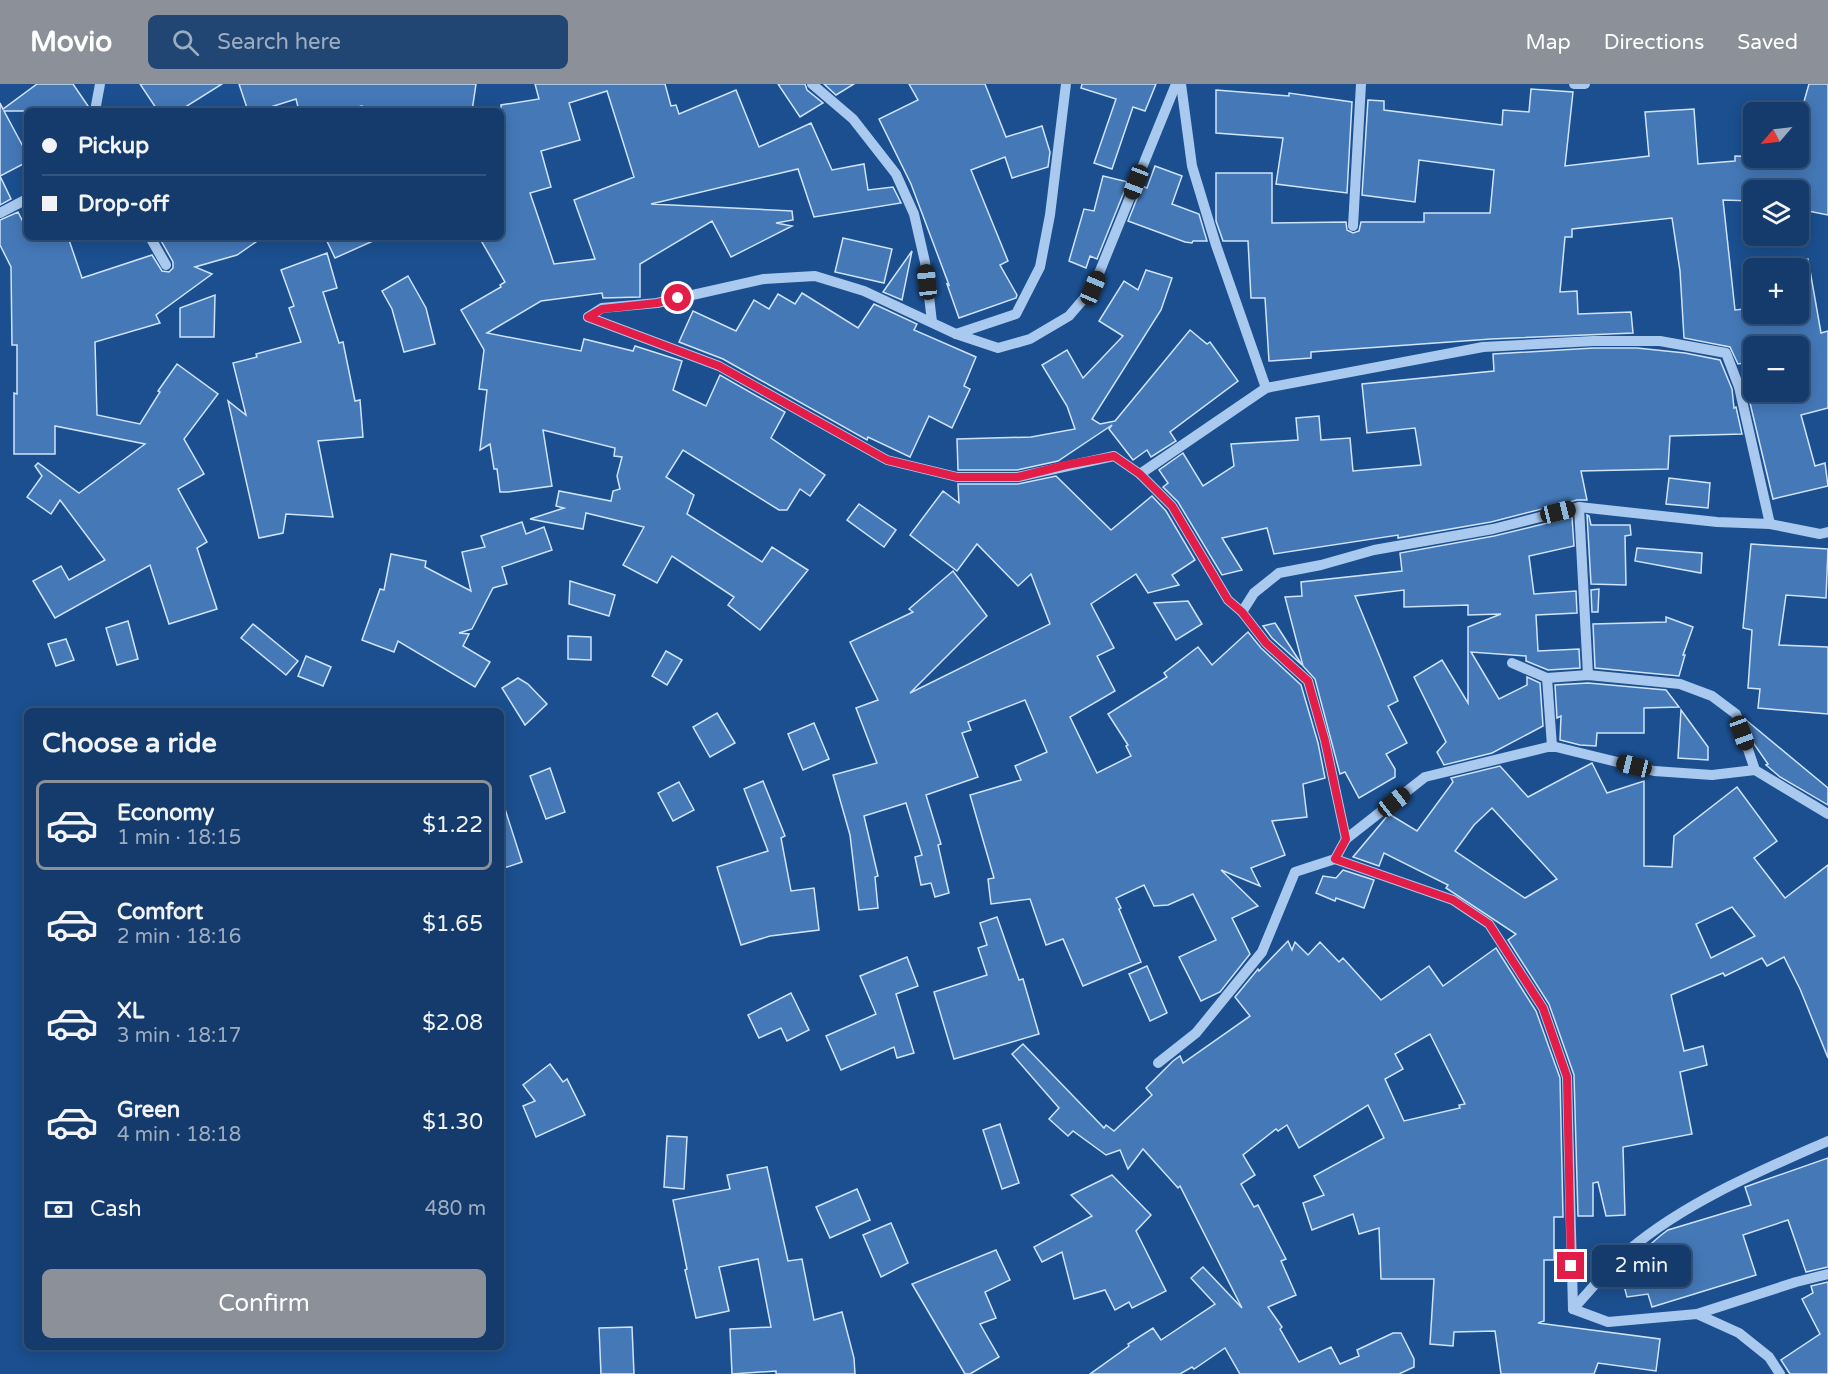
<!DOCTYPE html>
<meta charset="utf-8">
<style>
:root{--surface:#143b6b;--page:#214673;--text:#f1f3f6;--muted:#9dadc1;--line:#33557e;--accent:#8c9099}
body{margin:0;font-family:"Varela Round",sans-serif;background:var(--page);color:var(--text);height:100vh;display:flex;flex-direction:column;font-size:22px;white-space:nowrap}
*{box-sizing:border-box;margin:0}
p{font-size:20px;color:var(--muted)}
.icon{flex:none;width:33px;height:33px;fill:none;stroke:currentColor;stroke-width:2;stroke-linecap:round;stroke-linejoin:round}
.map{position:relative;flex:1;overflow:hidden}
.side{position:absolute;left:24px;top:624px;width:480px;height:642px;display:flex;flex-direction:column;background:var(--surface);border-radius:9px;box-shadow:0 3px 15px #0003,0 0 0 2px var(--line)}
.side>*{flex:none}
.top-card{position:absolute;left:24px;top:24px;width:480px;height:132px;border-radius:9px;box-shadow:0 3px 15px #0003,0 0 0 2px var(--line);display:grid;align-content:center;height:132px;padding:0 18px;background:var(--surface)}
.needle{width:39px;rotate:242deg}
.tools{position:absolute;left:1743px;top:18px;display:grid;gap:12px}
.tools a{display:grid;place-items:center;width:66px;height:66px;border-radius:9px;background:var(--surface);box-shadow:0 3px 15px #0003,0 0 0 2px var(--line);font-size:30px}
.end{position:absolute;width:27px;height:27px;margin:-14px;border:8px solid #e11d48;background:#fff;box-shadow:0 0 0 3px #fff}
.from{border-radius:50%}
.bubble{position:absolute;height:42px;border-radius:9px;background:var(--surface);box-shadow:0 3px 15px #0003,0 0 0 2px var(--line);font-size:20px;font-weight:600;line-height:42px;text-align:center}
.car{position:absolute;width:18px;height:36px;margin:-18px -9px;border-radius:8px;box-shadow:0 0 4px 2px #0007;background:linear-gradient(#222 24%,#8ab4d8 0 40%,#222 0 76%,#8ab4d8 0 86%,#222 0)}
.top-card b{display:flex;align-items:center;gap:21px;height:57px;font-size:22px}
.top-card b+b{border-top:2px solid var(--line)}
.top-card i{width:15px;height:15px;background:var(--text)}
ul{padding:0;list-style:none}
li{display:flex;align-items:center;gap:18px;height:90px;margin:0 12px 9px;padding:0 6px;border:3px solid transparent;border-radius:9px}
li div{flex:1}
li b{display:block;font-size:22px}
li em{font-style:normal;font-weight:600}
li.on{border-color:var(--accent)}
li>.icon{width:54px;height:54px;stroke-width:1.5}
h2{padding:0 18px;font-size:27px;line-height:72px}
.pay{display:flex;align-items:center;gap:15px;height:66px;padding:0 18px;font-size:22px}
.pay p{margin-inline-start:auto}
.action{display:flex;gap:12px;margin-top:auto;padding:12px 18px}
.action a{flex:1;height:69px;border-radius:9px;background:var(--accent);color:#fff;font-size:24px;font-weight:600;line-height:69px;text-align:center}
header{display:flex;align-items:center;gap:36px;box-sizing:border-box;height:84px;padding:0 30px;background:var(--accent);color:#fff}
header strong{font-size:28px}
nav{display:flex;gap:33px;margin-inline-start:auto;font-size:21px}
.search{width:420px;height:54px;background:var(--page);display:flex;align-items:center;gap:15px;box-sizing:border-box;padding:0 21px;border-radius:9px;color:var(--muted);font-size:22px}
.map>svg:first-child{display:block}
</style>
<header>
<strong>Movio</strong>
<div class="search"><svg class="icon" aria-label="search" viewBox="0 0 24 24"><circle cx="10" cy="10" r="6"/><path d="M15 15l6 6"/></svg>Search here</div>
<nav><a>Map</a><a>Directions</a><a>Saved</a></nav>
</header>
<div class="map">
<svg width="1828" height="1290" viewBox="0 0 1828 1290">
<rect width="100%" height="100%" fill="#1b4f8f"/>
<g fill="#4478b7" stroke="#cfe3fa" stroke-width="1.5" fill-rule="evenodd">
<path d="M37 0H73L88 22V27H4L27 70V78L0 92 11 115 0 121V19L3 25Z"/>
<path d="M140 0H222L179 27H158Z"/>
<path d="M239 0H476L472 27H363L362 22 343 27H299L296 15 258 27H248Z"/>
<path d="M535 0H665L671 22 676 21 679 30 736 6 759 63 811 39 832 86 864 80 868 106 893 103 901 119 814 133 798 85 651 120 792 127 793 136 776 139 792 142 731 173 712 137 640 180V213L603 214 602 209 541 217 487 249 581 267 584 255 633 267 635 262 682 277 673 306 706 322 720 291 785 328 771 354 825 391 810 412 800 405 787 426H779L683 366 666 393 694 411 687 430 762 478 772 463 808 486 760 546 728 521 734 513 672 472 657 499 623 481 644 443 586 429 583 445 530 435 564 424 556 422 559 407 611 417 613 407 620 405 617 392 622 373 614 372 615 364 543 346 552 402 508 408H500L497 385H494L490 360 480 366 487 306 479 305 484 266 461 226 501 203 500 201 505 198 479 153H501V21L539 15ZM607 7 634 93 574 116 595 175 554 180 530 109 551 103 541 67 580 56 569 19Z"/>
<path d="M778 0H805L807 6 823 19 800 33Z"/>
<path d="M824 0H854L836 11Z"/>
<path d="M909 0H985L1006 53 1042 42 1050 68 1048 83 1012 94 1005 73 971 86 1008 177 1000 181 1017 211 1016 214 959 234 947 200 949 201 911 100 879 35 918 16Z"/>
<path d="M1082 0H1156L1145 27 1133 23 1112 85 1094 79 1116 15 1081 4Z"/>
<path d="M1809 0H1828V131L1798 125V106H1754V117L1723 116 1735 226 1754 224V230H1798V176L1808 175 1821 249 1828 247V324L1801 331 1815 382 1825 379 1828 402 1773 415 1750 319 1798 308V262H1754V266L1748 267 1750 278 1738 280 1730 263 1684 254 1680 187 1672 134 1572 145V153H1565L1560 208 1577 207 1578 230 1631 228 1633 249 1491 255 1311 268V274L1269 277 1265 214H1251L1248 157H1223L1216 137V89H1272V139L1346 138 1347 146 1353 149 1359 147 1361 138H1424V129H1490L1494 86 1419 76 1415 118 1362 111 1368 16 1384 17V26L1502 41 1503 26 1529 28 1531 5 1573 8 1565 82 1649 72 1645 28 1694 25 1698 80 1735 77V72L1798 74V64L1806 28H1801Z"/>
<path d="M1216 6 1289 12V9L1352 18 1347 109 1276 100 1283 54 1216 49Z"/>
<path d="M1155 82 1182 92 1172 120 1199 130 1207 157H1193L1192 159 1185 158 1128 137 1142 102 1147 104Z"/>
<path d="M1103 92 1128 98 1097 175 1090 172 1086 184 1069 177 1084 125 1094 127Z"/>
<path d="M18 128 27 146V153H68L82 194 152 171 162 187 169 188 173 184V178L159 153H263L237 171 195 183 212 190 156 231 160 239 95 258 97 331 140 340 160 308 158 307 177 280 218 310 184 355 204 390 178 405 207 458 197 464 217 525 169 540 150 481 55 534 33 497 61 482 69 496 105 476 60 416 51 430 27 413 42 392 35 382 38 379 79 409 145 360 55 342V370H14V309L17 310V261H12L11 183 0 161V136Z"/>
<path d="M325 153H382L335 174Z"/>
<path d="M843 154 892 165 884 199 835 188Z"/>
<path d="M912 167 902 216 883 208Z"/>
<path d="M327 169 337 204 323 208 339 259 343 258 355 317 360 316 363 353 318 357 333 433 286 430 283 449 259 454 228 317 246 331 233 279 257 273 256 270 301 258 289 224 294 222 281 186Z"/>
<path d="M1146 186 1172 194 1161 226 1092 335 1100 340 1115 337 1190 246 1207 260 1210 258 1238 297 1170 348 1176 357 1151 373 1147 366 1133 376 1109 345 1112 341 1058 377 1017 386H958L957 355 1031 353 1075 345 1067 322 1042 281 1067 266 1083 294 1123 252 1099 237 1124 197 1138 206Z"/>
<path d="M408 192 426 224 435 260 404 268 392 225 382 207Z"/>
<path d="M802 209 858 244 874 220 917 240 914 246 976 273 964 302 970 305 952 344 929 332 910 373 868 353 867 356 723 275 679 258 693 227 736 247 754 216 769 225 778 210 795 220Z"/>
<path d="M215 211 214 253H180V224Z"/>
<path d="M1593 264H1637L1685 269 1720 276 1732 305 1734 324 1736 323 1742 350 1670 352 1668 385 1581 387 1587 416H1577L1491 438 1398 454V451L1274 470 1267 444 1222 454 1242 486 1222 491 1178 418 1163 403 1168 399 1159 386 1183 369 1203 402 1234 382 1231 360 1298 356 1296 334 1319 332 1321 356 1350 354 1353 387 1421 381 1415 344 1367 349 1362 300 1494 287 1493 270Z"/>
<path d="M1056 392 1111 446 1152 412 1166 427 1195 476 1172 491 1179 501 1148 509 1136 490 1091 520 1114 564 1097 572 1115 607 1070 633 1097 689 1131 672 1126 662 1128 661 1108 630 1167 593 1164 589 1198 563 1212 581 1248 548 1261 564 1301 601 1318 659 1325 694 1303 700 1307 733 1272 737 1285 771 1251 784 1260 802 1221 786 1258 822 1232 834 1250 870 1220 908 1201 917 1179 873 1216 856 1193 810 1168 821 1154 822 1144 801 1116 814 1121 824 1119 825 1141 878 1083 902 1063 855 1046 861 1030 815 991 820 988 795 994 794 970 711 1021 696 1015 682 1047 668 1025 616 968 638 971 646 962 649 978 693 926 711 941 760 938 761 949 809 935 813 931 799 921 801 915 773 922 771 906 719 864 732 878 792 875 793 878 824 859 826 850 751 833 691 877 679 856 624 878 616 850 558 913 528 909 525 953 487 987 532 910 609 1050 540 1031 490 1018 502 977 460 957 487 910 451 943 407 959 419 958 400H1018Z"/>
<path d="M1669 394 1710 399 1708 424 1666 420Z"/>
<path d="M859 420 896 446 884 463 847 436Z"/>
<path d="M1587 431 1589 432 1591 441H1630L1631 451 1625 452 1626 501 1591 500Z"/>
<path d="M1572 433 1574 462 1529 472 1534 510 1576 507 1577 529 1536 531 1538 567 1579 565 1580 584 1548 586 1526 577V572L1471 568 1499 615 1527 601V593L1540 599 1543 642 1492 669 1444 681 1437 668 1446 658 1414 593 1442 576 1468 619V543L1501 530 1468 531V521L1404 523V506L1355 512 1398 617 1388 622 1407 659 1386 670 1395 685V693L1359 714 1345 688 1340 690 1315 595 1303 582 1285 513 1302 512 1301 498 1402 487 1400 469 1494 452Z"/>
<path d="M522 438 526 450 544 443 552 466 502 483 507 500 493 504 472 545 459 549 469 550 463 562 490 578 475 603 398 557 394 568 362 556 380 505 384 506 391 470 426 477 425 483 471 507 462 468 485 463 481 452Z"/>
<path d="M1751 460 1828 465 1826 514 1786 511 1779 561 1828 563V630L1758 624 1760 605 1748 604 1752 546 1743 544Z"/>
<path d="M1637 464 1702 469 1701 489 1635 477Z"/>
<path d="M570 497 615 511 609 532 569 520Z"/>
<path d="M1599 505 1598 528H1592L1591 506Z"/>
<path d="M1188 517 1202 540 1176 556 1154 519Z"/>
<path d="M1666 533 1693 543 1683 571H1685L1679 592 1595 584 1593 540 1666 538Z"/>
<path d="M128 537 138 575 117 581 106 544Z"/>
<path d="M1275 539 1302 581 1272 554 1263 542Z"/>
<path d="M253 540 298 577 286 591 241 554Z"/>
<path d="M568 552 591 553V576L568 575Z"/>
<path d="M66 555 74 576 56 582 48 560Z"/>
<path d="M666 567 682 576 667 601 652 592Z"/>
<path d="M306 572 331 583 323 602 298 592Z"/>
<path d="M518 594 528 600 547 620 525 641 502 604Z"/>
<path d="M1588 599 1666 606 1679 623 1644 624V649H1597L1596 662 1580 661 1560 656 1561 632 1557 634 1555 601Z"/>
<path d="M1681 626 1708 663V676L1678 674Z"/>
<path d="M717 629 735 659 710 673 693 643Z"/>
<path d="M1746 636 1828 704V721L1780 693 1766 681 1768 680 1754 660Z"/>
<path d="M814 639 829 675 803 686 788 650Z"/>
<path d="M1592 679 1607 709 1644 697V782L1672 783 1674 752 1737 703 1777 757 1754 774 1785 814 1828 781V974L1800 905 1784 873 1767 882 1762 874 1725 892 1723 889 1671 911 1684 967 1703 962 1707 981 1680 988 1692 1050 1623 1063 1625 1131 1606 1132 1598 1098 1593 1099V1132H1578L1574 991 1549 920 1508 856 1516 850 1446 804 1448 801 1384 769 1379 782 1353 773 1389 730 1417 747 1453 698 1451 694 1500 682 1528 713ZM1492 724 1557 795 1525 814 1455 767 1474 741ZM1732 823 1755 852 1711 874 1696 840Z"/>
<path d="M550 684 565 728 546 735 530 692Z"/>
<path d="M763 697 785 752 781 754 791 807 814 804 819 846 770 852 741 861 717 783 768 767 744 705Z"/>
<path d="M679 698 694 726 673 737 658 709Z"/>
<path d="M505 725 522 778 501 785V726Z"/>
<path d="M1343 786 1374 796 1364 824 1336 814 1335 817 1316 809 1323 792 1336 794Z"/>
<path d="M997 833 1019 896 1023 895 1039 950 954 975 934 908 987 891 978 864 987 861 980 839Z"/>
<path d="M1288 857 1292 866 1295 858 1308 871 1320 858 1339 878 1343 874 1381 916 1429 882 1443 902 1496 864 1536 927 1560 994 1563 1133H1554V1176H1544V1237L1538 1239 1660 1255 1656 1287 1598 1279 1594 1290H1501L1495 1247 1454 1248 1453 1262 1430 1260 1434 1195H1381L1379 1144 1359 1150 1353 1130 1312 1146 1303 1119 1324 1111 1314 1092 1384 1054 1368 1021 1299 1064 1287 1041 1278 1047 1276 1045 1243 1071 1255 1091 1241 1100 1254 1123 1258 1121 1286 1175 1281 1177 1296 1211 1268 1223 1282 1243 1280 1245 1299 1278 1331 1263 1340 1280 1359 1272 1357 1266 1393 1249H1401L1414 1275V1283L1399 1290H1240L1225 1264 1194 1285 1192 1283 1180 1290H1090L1129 1262 1128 1260 1153 1244 1161 1256 1215 1220 1191 1194 1203 1183 1242 1224 1180 1102 1178 1104 1143 1065 1128 1085 1120 1066 1106 1071 1073 1047 1068 1052 1049 1035 1059 1024 1012 970 1023 960 1104 1044 1106 1041 1114 1047 1152 1011 1146 1004 1173 977 1180 972 1183 979 1250 932 1235 913 1258 885 1259 887ZM1430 950 1465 1020 1459 1021 1460 1024 1404 1037 1385 995 1403 985 1395 970Z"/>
<path d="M907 873 918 902 896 910 914 969 897 974 894 963 841 986 826 952 876 930 860 892Z"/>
<path d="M1147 882 1167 929 1150 937 1129 890Z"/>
<path d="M791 909 809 946 787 957 781 944 759 954 748 931Z"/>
<path d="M550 980 563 998 567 995 585 1031 536 1053 523 1022 535 1017 523 1001Z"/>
<path d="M1000 1040 1019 1099 1002 1105 983 1046Z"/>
<path d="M667 1052 687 1053 684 1105 664 1103Z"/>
<path d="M1828 1074V1183L1806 1188 1788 1136 1743 1151 1756 1191 1652 1223 1648 1210 1627 1213 1620 1187 1640 1182 1637 1172 1660 1152 1668 1146 1751 1121 1745 1103Z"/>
<path d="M767 1083 788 1177 802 1175 814 1236 842 1228 854 1274 855 1290H776V1287L732 1290 730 1245 771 1243 758 1175 719 1183 729 1227 696 1234 685 1186 687 1185 673 1116 730 1105 727 1091Z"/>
<path d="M1112 1091 1151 1131 1136 1147 1166 1207 1132 1224 1129 1218 1115 1226 1105 1206 1074 1215 1062 1168 1042 1178 1034 1163 1092 1132 1071 1111Z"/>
<path d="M857 1105 870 1136 830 1154 816 1123Z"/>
<path d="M891 1139 908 1179 881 1193 863 1151Z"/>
<path d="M996 1166 1010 1196 985 1208 996 1234 980 1240 999 1273 970 1290H965L912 1200Z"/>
<path d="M1828 1198V1290H1790L1781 1276 1820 1250 1802 1215 1813 1209 1811 1202Z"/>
<path d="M632 1243 634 1290H601L599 1244Z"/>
</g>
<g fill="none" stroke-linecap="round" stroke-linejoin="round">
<g stroke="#a9c9ee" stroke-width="10">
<path d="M812 0 853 35 896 90 914 130 925 178 932 238"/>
<path d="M1181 0 1192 82 1216 161 1266 304"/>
<path d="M1574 0H1585"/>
<path d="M95 27 100 0"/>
<path d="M0 129 27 115"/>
<path d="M1353 142 1361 0"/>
<path d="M150 153 166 181"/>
<path d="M588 233 719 282 887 376 957 393H1018L1114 372 1140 390 1172 422 1228 516 1242 528 1266 559 1308 597 1325 657 1346 755"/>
<path d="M588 233 602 224 657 219 764 195 815 192 864 207 956 250 998 264 1030 255 1069 232 1093 204 1176 0"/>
<path d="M956 250 1016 230 1040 183 1050 131 1066 0"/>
<path d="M1140 390 1266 304 1483 263 1593 257H1660L1726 269 1739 303 1770 440"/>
<path d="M1579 423 1588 591"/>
<path d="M1242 528 1254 509 1279 489 1321 481 1374 466 1493 445 1579 423 1717 438 1770 440 1820 450 1828 448"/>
<path d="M1512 579 1547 594 1588 591 1680 600 1712 612 1736 630 1755 686"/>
<path d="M1547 594 1552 662"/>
<path d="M1335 775 1453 816 1489 840 1543 924 1567 993 1573 1225"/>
<path d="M1158 979 1196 949 1262 868 1295 788 1335 775 1346 755 1425 693 1552 662 1654 687 1712 691 1755 686 1828 730"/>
<path d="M1573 1225C1592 1205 1609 1182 1630 1165 1688 1117 1760 1087 1828 1057"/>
<path d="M1573 1225 1608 1238 1697 1230 1739 1249 1769 1273 1780 1290"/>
<path d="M1697 1230 1796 1198 1828 1190"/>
</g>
</g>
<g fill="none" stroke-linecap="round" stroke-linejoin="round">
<path stroke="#e11d48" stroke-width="8" d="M678 214 657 219 602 225 588 233 719 282 887 376 957 393H1018L1066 381 1114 372 1140 390 1172 422 1228 516 1242 528 1266 559 1308 597 1325 657 1346 755 1335 775 1453 816 1489 840 1543 924 1567 993 1571 1182"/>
</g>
</svg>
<div class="tools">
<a><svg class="needle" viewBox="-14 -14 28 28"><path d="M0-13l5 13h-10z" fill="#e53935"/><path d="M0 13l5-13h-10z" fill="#9dadc1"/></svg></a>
<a><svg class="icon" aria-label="layers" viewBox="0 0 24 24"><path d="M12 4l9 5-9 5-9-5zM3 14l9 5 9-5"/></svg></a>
<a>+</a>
<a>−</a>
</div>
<i class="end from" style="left:678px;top:214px"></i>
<i class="end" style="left:1571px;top:1182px"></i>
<div class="bubble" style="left:1592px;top:1161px;width:99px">2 min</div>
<i class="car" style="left:1136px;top:98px;rotate:201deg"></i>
<i class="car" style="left:927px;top:198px;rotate:354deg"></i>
<i class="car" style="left:1093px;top:204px;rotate:23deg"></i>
<i class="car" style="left:1558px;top:428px;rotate:76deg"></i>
<i class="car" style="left:1742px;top:649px;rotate:160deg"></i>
<i class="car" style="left:1634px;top:682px;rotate:284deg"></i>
<i class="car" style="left:1394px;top:718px;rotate:52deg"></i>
<div class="top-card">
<b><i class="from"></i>Pickup</b>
<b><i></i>Drop-off</b>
</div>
<section class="side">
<h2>Choose a ride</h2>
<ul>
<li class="on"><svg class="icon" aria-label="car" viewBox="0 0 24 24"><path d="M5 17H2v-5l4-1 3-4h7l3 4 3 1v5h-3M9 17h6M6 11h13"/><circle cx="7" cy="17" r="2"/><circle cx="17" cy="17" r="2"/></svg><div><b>Economy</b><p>1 min · 18:15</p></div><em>$1.22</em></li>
<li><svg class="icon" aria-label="car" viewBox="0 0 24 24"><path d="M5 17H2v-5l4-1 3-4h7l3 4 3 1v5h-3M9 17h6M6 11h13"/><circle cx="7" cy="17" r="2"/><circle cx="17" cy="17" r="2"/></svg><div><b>Comfort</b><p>2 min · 18:16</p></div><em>$1.65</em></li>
<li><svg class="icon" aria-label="car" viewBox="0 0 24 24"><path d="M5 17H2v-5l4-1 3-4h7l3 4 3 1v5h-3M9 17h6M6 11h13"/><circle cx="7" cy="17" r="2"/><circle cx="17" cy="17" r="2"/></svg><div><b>XL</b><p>3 min · 18:17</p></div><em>$2.08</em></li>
<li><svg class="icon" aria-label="car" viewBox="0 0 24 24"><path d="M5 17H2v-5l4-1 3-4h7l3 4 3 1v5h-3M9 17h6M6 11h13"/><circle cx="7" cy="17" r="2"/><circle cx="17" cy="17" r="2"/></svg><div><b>Green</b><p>4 min · 18:18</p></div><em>$1.30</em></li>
</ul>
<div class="pay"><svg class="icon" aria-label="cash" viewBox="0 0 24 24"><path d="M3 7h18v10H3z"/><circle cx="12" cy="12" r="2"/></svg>Cash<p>480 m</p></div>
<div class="action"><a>Confirm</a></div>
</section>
</div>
